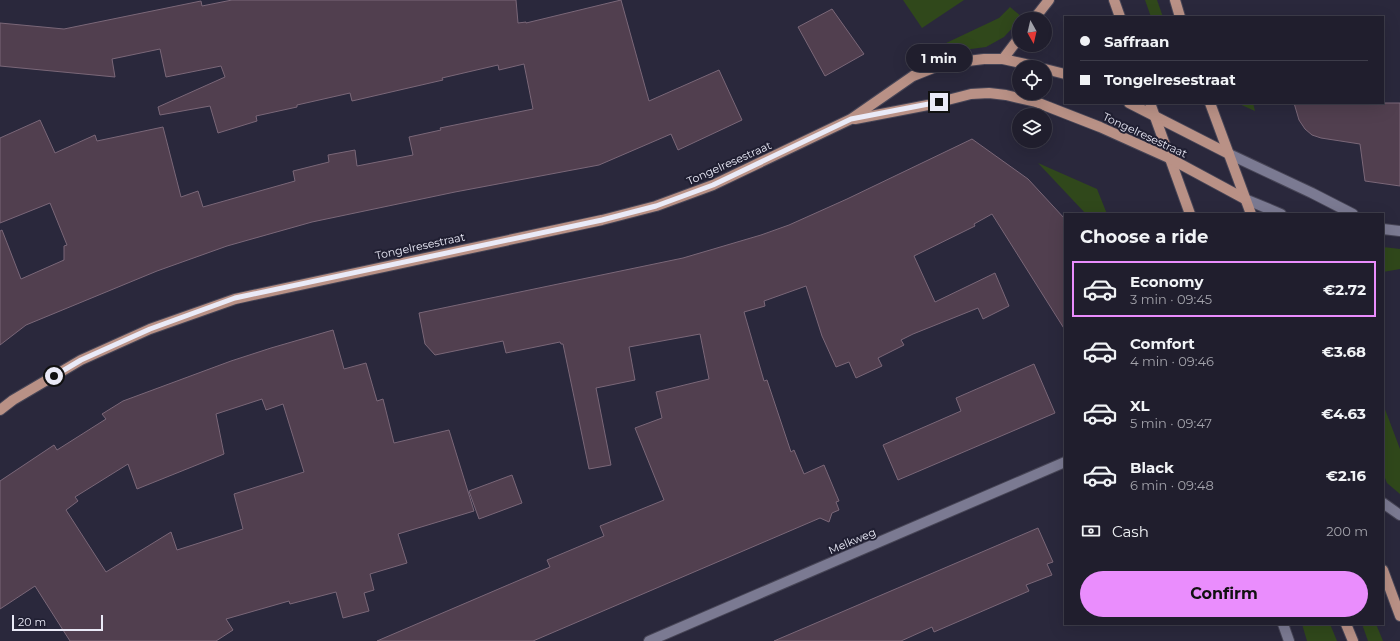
<!DOCTYPE html>
<meta charset="utf-8">
<style>
:root{--surface:#201e2d;--page:#282735;--text:#f1f3f6;--muted:#a2a2aa;--line:#3d3c49;--accent:#ea8dfd}
body{margin:0;font-family:Montserrat,sans-serif;background:var(--page);color:var(--text);height:100vh;display:flex;flex-direction:column;font-size:15px;white-space:nowrap}
*{box-sizing:border-box;margin:0}
p{font-size:13px;color:var(--muted)}
.icon{flex:none;width:22px;height:22px;fill:none;stroke:currentColor;stroke-width:2;stroke-linecap:round;stroke-linejoin:round}
.map{position:relative;flex:1;overflow:hidden}
.sheet{position:absolute;left:1064px;top:213px;width:320px;height:412px;display:flex;flex-direction:column;background:var(--surface);border-radius:0px;box-shadow:0 4px 16px #0002,0 0 0 1px var(--line)}
.sheet>*{flex:none}
.guide{position:absolute;left:1064px;top:16px;width:320px;height:88px;border-radius:0px;box-shadow:0 4px 16px #0002,0 0 0 1px var(--line);display:grid;align-content:center;height:88px;padding:0 16px;background:var(--surface)}
.needle{width:26px;rotate:172deg}
.fabs{position:absolute;left:1012px;top:12px;display:grid;gap:8px}
.fabs a{display:grid;place-items:center;width:40px;height:40px;border-radius:50%;background:var(--surface);box-shadow:0 4px 16px #0002,0 0 0 1px var(--line);font-size:20px}
.scale{position:absolute;left:12px;bottom:10px;width:91px;box-sizing:border-box;padding-left:4px;border:2px solid #eaeaf7;border-top:0;font-size:11px;line-height:14px;white-space:nowrap;color:#eaeaf7;-webkit-text-stroke:3px #201f32;paint-order:stroke}
.end{position:absolute;width:18px;height:18px;margin:-9px;border:5px solid #eaeaf7;background:#111;box-shadow:0 0 0 2px #111}
.from{border-radius:50%}
.bubble{position:absolute;height:28px;border-radius:14px;background:var(--surface);box-shadow:0 4px 16px #0002,0 0 0 1px var(--line);font-size:13px;font-weight:700;line-height:28px;text-align:center}
.guide b{display:flex;align-items:center;gap:14px;height:38px;font-size:15px}
.guide b+b{border-top:1px solid var(--line)}
.guide i{width:10px;height:10px;background:var(--text)}
ul{padding:0;list-style:none}
li{display:flex;align-items:center;gap:12px;height:56px;margin:0 8px 6px;padding:0 8px;border:2px solid transparent;border-radius:0px}
li div{flex:1}
li b{display:block;font-size:15px}
li em{font-style:normal;font-weight:700}
li.on{border-color:var(--accent)}
li>.icon{width:36px;height:36px;stroke-width:1.5}
h2{padding:0 16px;font-size:18px;line-height:48px}
.pay{display:flex;align-items:center;gap:10px;height:44px;padding:0 16px;font-size:15px}
.pay p{margin-inline-start:auto}
.primary-button{display:flex;gap:8px;margin-top:auto;padding:8px 16px}
.primary-button a{flex:1;height:46px;border-radius:24px;background:var(--accent);color:#111;font-size:16px;font-weight:700;line-height:46px;text-align:center}
.map>svg:first-child{display:block}
</style>
<div class="map">
<svg width="1400" height="641" viewBox="0 0 1400 641">
<rect width="100%" height="100%" fill="#2a283c"/>
<g fill="#30481b">
<path d="M903 0H964L922 28Z"/>
<path d="M1145 0H1157L1163 17H1151Z"/>
<path d="M1010 7 1022 17 1019 19V21L1004 37 986 47 948 52 944 44 999 18Z"/>
<path d="M1237 103H1253L1255 111Z"/>
<path d="M1038 163 1097 189 1107 214H1086Z"/>
<path d="M1383 247 1400 249V269L1383 272Z"/>
<path d="M1383 404 1400 449V494L1387 483 1383 473Z"/>
<path d="M1302 624H1330L1337 641H1307Z"/>
<path d="M1362 624H1376L1383 641H1368Z"/>
</g>
<g fill="#513f4f" stroke="#7a6778" fill-rule="evenodd">
<path d="M232 0H516L518 23 526 22V23L621 0 649 101 719 70 742 120 678 150 671 134 599 165 455 192 312 222 227 246 157 271 26 325 0 345V231L2 230 21 279 64 260V246L67 245 50 203 0 223V138L40 120 55 153 95 135 97 141 163 127 181 197 198 191 203 207 295 181 293 171 329 162 328 155 355 150 357 166 413 155 409 137 441 130 440 128 533 109 524 64 499 70 498 65 442 78 443 80 352 101 350 93 297 105V107L256 116 257 121 218 133 210 106 160 115 158 107 225 77 221 66 166 77 160 49 112 59 115 77 0 66V23L64 29 201 1 202 6Z"/>
<path d="M832 9 864 54 825 76 798 27Z"/>
<path d="M1294 103H1400V186L1365 181 1360 144 1321 138 1312 135 1305 129 1299 120Z"/>
<path d="M972 139 1028 179 1065 219V330L992 214 974 224 975 226 914 256 935 302 995 273 1009 306 983 319 978 308 913 334 901 340 904 345 878 358 882 366 856 378 849 362 836 367 822 336 806 286 764 301 765 306 744 312 764 381 767 380 791 452 794 450 804 474 824 465 839 501 836 502 839 510 832 513 829 522 820 518 533 641H377L550 567 547 560 604 536 600 526 664 500 635 428 662 418 656 392 709 379 700 334 629 347 635 380 596 388 611 465 589 469 563 344H561L560 342 506 353 503 341 435 355 425 344 419 313 683 258 761 235 789 225 847 199Z"/>
<path d="M333 330 344 369 366 363 377 401 383 399 394 443 449 430 474 511 398 534 407 563 370 574 374 590 364 593 369 611 343 618 336 592 290 604 289 601 226 619 233 630 216 641H70L35 586 0 609V481L54 445 57 450 106 419 102 414 123 401 231 361 271 348ZM262 399 266 410 283 404 304 472 234 494 243 529 177 550 171 532 106 572 66 510 78 501 75 497 128 464 137 489 224 454 216 414Z"/>
<path d="M1034 364 1055 413 898 480 883 445 961 411 956 398Z"/>
<path d="M512 475 522 503 479 519 469 491Z"/>
<path d="M1038 528 1053 562 1047 564 1052 575 1026 585 1029 591 934 632 932 627 901 641H774Z"/>
</g>
<g fill="none" stroke-linecap="round" stroke-linejoin="round">
<defs>
<g id="minor">
<path d="M1229 154 1312 193 1353 214"/>
<path d="M1245 199 1281 214"/>
<path d="M1383 229 1400 231"/>
<path d="M1383 503 1400 515"/>
<path d="M1283 624 1289 641"/>
<path d="M649 641 1065 462"/>
</g>
<g id="major">
<path d="M1114 0 1120 17"/>
<path d="M1175 0 1180 17"/>
<path d="M1034 19 1049 0"/>
<path d="M1003 59 1019 38"/>
<path d="M1045 69 1065 74"/>
<path d="M1129 103 1229 154"/>
<path d="M1150 103 1190 214"/>
<path d="M1210 103 1251 214"/>
<path d="M855 119 928 105 971 94 989 93 1006 95 1036 102 1100 127 1169 158 1245 199"/>
<path d="M0 410 13 400 81 360 150 329 235 299 602 220 656 206 713 185 851 119 913 76 943 64 984 59H1003L1039 67"/>
<path d="M1383 570 1400 616"/>
<path d="M1346 624 1353 641"/>
</g>
</defs>
<use href="#minor" stroke="#474556" stroke-width="12"/>
<use href="#major" stroke="#474556" stroke-width="12"/>
<use href="#minor" stroke="#7b7a92" stroke-width="10"/>
<use href="#major" stroke="#b99186" stroke-width="10"/>
</g>
<g fill="none" stroke-linecap="round" stroke-linejoin="round">
<path stroke="#eaeaf7" stroke-width="5" d="M54 376 81 360 150 329 235 298 602 220 656 206 713 185 851 119 939 102"/>
</g>
<g text-anchor="middle" dominant-baseline="central" stroke-width="4" stroke-linejoin="round" paint-order="stroke">
<g font-size="11" fill="#eaeaf7" stroke="#201f32">
<text transform="translate(1145 135) rotate(25)">Tongelresestraat</text>
<text transform="translate(729 163) rotate(-24)">Tongelresestraat</text>
<text transform="translate(420 246) rotate(-12)">Tongelresestraat</text>
<text transform="translate(852 541) rotate(-23)">Melkweg</text>
</g>
</g>
</svg>
<div class="fabs">
<a><svg class="needle" viewBox="-14 -14 28 28"><path d="M0-13l5 13h-10z" fill="#e53935"/><path d="M0 13l5-13h-10z" fill="#a2a2aa"/></svg></a>
<a><svg class="icon" aria-label="locate" viewBox="0 0 24 24"><circle cx="12" cy="12" r="6"/><path d="M12 2v4M12 18v4M2 12h4M18 12h4"/></svg></a>
<a><svg class="icon" aria-label="layers" viewBox="0 0 24 24"><path d="M12 4l9 5-9 5-9-5zM3 14l9 5 9-5"/></svg></a>
</div>
<div class="scale">20 m</div>
<i class="end from" style="left:54px;top:376px"></i>
<i class="end" style="left:939px;top:102px"></i>
<div class="bubble" style="left:906px;top:44px;width:66px">1 min</div>
<div class="guide">
<b><i class="from"></i>Saffraan</b>
<b><i></i>Tongelresestraat</b>
</div>
<section class="sheet">
<h2>Choose a ride</h2>
<ul>
<li class="on"><svg class="icon" aria-label="car" viewBox="0 0 24 24"><path d="M5 17H2v-5l4-1 3-4h7l3 4 3 1v5h-3M9 17h6M6 11h13"/><circle cx="7" cy="17" r="2"/><circle cx="17" cy="17" r="2"/></svg><div><b>Economy</b><p>3 min · 09:45</p></div><em>€2.72</em></li>
<li><svg class="icon" aria-label="car" viewBox="0 0 24 24"><path d="M5 17H2v-5l4-1 3-4h7l3 4 3 1v5h-3M9 17h6M6 11h13"/><circle cx="7" cy="17" r="2"/><circle cx="17" cy="17" r="2"/></svg><div><b>Comfort</b><p>4 min · 09:46</p></div><em>€3.68</em></li>
<li><svg class="icon" aria-label="car" viewBox="0 0 24 24"><path d="M5 17H2v-5l4-1 3-4h7l3 4 3 1v5h-3M9 17h6M6 11h13"/><circle cx="7" cy="17" r="2"/><circle cx="17" cy="17" r="2"/></svg><div><b>XL</b><p>5 min · 09:47</p></div><em>€4.63</em></li>
<li><svg class="icon" aria-label="car" viewBox="0 0 24 24"><path d="M5 17H2v-5l4-1 3-4h7l3 4 3 1v5h-3M9 17h6M6 11h13"/><circle cx="7" cy="17" r="2"/><circle cx="17" cy="17" r="2"/></svg><div><b>Black</b><p>6 min · 09:48</p></div><em>€2.16</em></li>
</ul>
<div class="pay"><svg class="icon" aria-label="cash" viewBox="0 0 24 24"><path d="M3 7h18v10H3z"/><circle cx="12" cy="12" r="2"/></svg>Cash<p>200 m</p></div>
<div class="primary-button"><a>Confirm</a></div>
</section>
</div>
